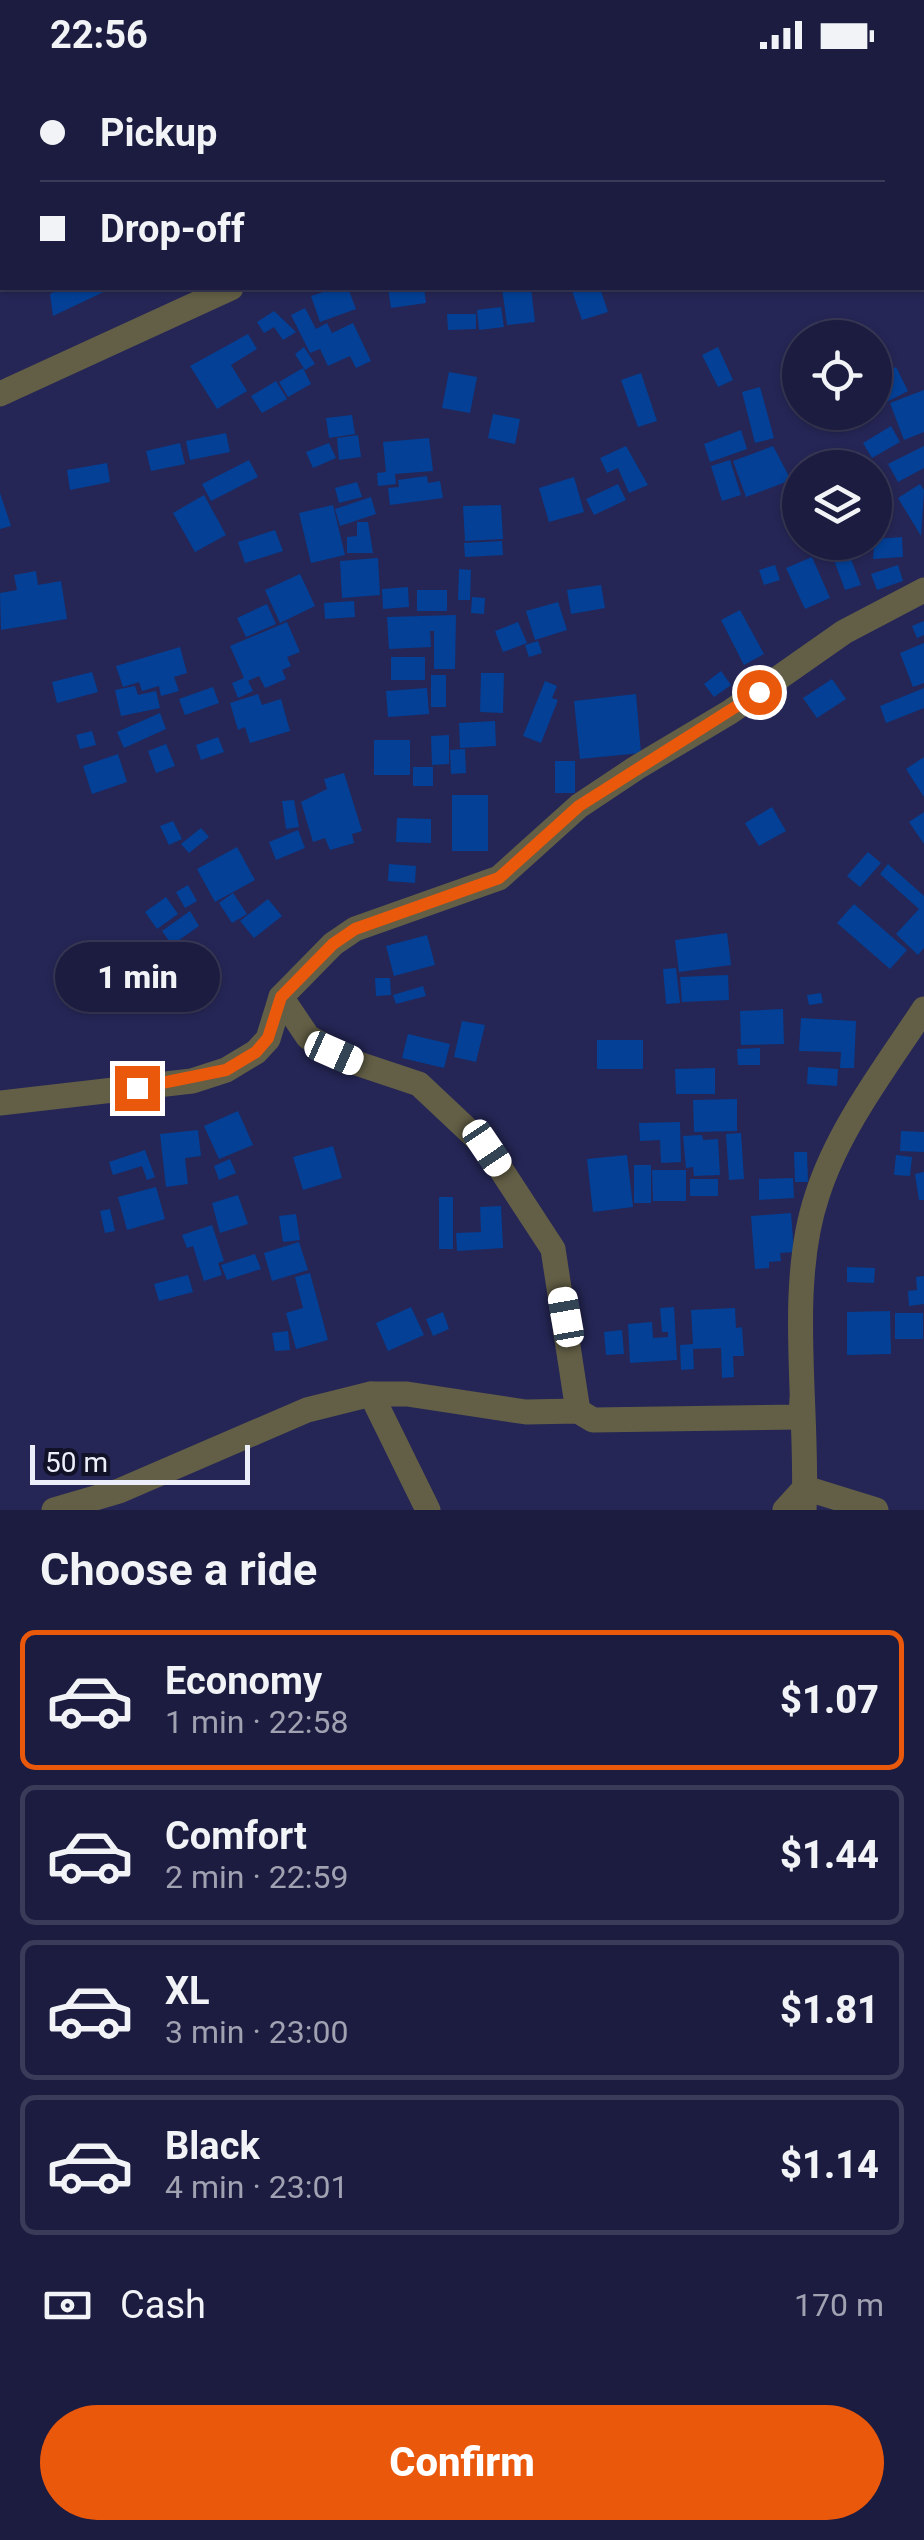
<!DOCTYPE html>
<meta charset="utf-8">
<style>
:root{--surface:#1c1c40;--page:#29294b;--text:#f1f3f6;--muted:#a0a1b1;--line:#3a3a59;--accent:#ea580c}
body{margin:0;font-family:Roboto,sans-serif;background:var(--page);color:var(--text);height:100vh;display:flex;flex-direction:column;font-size:38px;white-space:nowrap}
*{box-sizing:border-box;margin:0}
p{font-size:32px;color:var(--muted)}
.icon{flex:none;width:55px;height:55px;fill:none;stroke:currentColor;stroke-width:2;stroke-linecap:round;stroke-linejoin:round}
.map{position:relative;height:1440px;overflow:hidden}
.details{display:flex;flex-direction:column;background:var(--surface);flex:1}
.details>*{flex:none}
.top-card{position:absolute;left:0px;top:0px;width:925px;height:220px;box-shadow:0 2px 8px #0004,0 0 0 2px var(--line);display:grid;align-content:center;height:220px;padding:0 40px;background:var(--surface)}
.controls{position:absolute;left:782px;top:250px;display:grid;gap:20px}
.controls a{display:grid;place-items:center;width:110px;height:110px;border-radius:50%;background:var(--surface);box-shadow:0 2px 8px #0004,0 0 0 2px var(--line);font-size:50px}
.scale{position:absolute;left:30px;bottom:25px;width:220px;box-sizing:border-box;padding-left:10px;border:5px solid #eceefa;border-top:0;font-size:28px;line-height:35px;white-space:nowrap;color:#eceefa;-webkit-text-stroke:8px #111227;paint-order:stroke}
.end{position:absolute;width:45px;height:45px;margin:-22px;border:12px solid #ea580c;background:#fff;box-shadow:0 0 0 5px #fff}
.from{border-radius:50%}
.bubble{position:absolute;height:70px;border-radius:35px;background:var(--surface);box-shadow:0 2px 8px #0004,0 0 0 2px var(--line);font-size:32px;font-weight:800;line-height:70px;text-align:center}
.car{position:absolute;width:30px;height:60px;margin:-30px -15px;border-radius:12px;box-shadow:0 0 8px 2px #0007;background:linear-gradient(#fff 24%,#345 0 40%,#fff 0 76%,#345 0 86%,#fff 0)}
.top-card b{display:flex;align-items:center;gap:35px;height:95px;font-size:38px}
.top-card b+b{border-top:2px solid var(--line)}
.top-card i{width:25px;height:25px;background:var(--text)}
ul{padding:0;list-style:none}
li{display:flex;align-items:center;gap:30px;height:140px;margin:0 20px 15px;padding:0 20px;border:5px solid var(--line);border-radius:15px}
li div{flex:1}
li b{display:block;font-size:38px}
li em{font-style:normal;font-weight:800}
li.active{border-color:var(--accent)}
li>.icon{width:90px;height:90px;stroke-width:1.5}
h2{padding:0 40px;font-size:45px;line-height:120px}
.pay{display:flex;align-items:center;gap:25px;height:110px;padding:0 40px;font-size:38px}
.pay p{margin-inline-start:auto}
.cta{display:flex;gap:20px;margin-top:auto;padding:20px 40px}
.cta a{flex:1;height:115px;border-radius:60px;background:var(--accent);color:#fff;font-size:40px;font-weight:800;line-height:115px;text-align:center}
.status{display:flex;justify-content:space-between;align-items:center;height:70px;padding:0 50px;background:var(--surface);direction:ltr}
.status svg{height:28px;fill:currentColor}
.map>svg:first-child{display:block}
</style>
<div class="status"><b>22:56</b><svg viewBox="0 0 49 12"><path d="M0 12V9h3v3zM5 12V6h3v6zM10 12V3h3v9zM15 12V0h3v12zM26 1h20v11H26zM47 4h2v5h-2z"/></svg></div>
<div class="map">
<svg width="924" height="1440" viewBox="0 0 924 1440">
<rect width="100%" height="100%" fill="#252655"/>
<g fill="#034096">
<path d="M62 218H112L53 246 50 224Z"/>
<path d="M336 218H348L356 239 320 252 311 226Z"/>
<path d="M388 218H424L426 233 391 238Z"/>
<path d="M502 218H531L535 252 507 255Z"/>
<path d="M571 218H600L608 242 582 250Z"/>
<path d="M501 237 504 257 479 260 477 240Z"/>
<path d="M305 238 316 259 327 253 332 263 353 253 371 291 356 298 350 286 328 296 320 279 310 283 291 245Z"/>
<path d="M274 241 296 262 283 270 274 257 264 263 257 252Z"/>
<path d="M447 244H476V259L448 260Z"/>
<path d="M248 264 257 279 231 295 247 321 217 339 190 296Z"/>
<path d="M304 277 315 294 305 300 295 284Z"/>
<path d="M718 277 733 310 718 317 702 285Z"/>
<path d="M896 297 908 321 875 338V308Z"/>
<path d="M303 298 311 314 288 327 279 312Z"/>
<path d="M449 302 477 307 470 343 442 338Z"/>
<path d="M641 303 657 351 638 357 621 310Z"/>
<path d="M276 311 287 329 262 343 251 326Z"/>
<path d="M760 317 774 368 755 373 742 322Z"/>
<path d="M924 320V362L904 370 890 333Z"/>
<path d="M493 344 520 349 515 374 488 368Z"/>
<path d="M352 345 355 364 329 368 326 348Z"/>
<path d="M891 356 900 372 872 388 863 373Z"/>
<path d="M741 360 747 379 710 392 704 374Z"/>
<path d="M226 363 230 382 190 390 186 371Z"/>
<path d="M358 365 361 387 339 390 337 368Z"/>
<path d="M429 368 433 401 395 404 396 414 378 416 377 403 386 402 383 372Z"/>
<path d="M180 373 185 394 151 401 146 381Z"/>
<path d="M329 373 336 388 313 398 306 382Z"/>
<path d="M626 376 648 415 629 423 618 398 607 403 600 388Z"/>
<path d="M773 376 791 410 746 427 733 391Z"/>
<path d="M924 376V398L898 412 888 394Z"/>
<path d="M249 390 258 407 211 431 202 414Z"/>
<path d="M730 390 741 425 722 431 711 396Z"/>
<path d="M107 393 110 412 70 420 67 400Z"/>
<path d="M427 406 428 413 440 411 443 428 390 435 388 418 399 417 398 410Z"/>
<path d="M574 407 584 442 549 452 539 418Z"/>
<path d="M357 412 362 427 339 433 335 418Z"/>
<path d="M618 414 626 430 594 445 586 429Z"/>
<path d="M920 414 924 420 921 466 898 428Z"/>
<path d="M0 423 11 456 0 459Z"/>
<path d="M204 425 226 465 195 482 173 443Z"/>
<path d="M371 427 376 444 340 456 335 439Z"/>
<path d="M333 435 345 485 311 493 299 443Z"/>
<path d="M501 435 503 469 465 471 463 436Z"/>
<path d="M357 452H368L373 483H347V467L357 466Z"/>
<path d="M275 460 283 481 245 493 238 472Z"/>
<path d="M902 467 903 487 873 489 875 469Z"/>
<path d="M502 471 503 485 465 487 464 473Z"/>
<path d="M849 484 861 515 845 520 834 490Z"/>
<path d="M812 487 830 528 805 539 786 498Z"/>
<path d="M378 488 380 525 342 528 340 491Z"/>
<path d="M775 495 780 510 764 515 759 500Z"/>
<path d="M898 495 903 511 877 520 871 504Z"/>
<path d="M459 499 471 500 470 530H458Z"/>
<path d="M36 501 38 515 61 511 67 549 1 560 0 523 17 520 14 505Z"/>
<path d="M300 504 315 536 280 553 265 520Z"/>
<path d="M601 515 605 538 571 544 567 520Z"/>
<path d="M408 517 409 537 383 539 382 519Z"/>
<rect x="417" y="520" width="30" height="21"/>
<path d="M472 527 485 528 484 544 471 543Z"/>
<path d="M354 531 355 547 325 549 324 533Z"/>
<path d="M558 532 567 560 535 570 526 541Z"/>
<path d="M267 534 276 554 246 567 237 548Z"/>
<path d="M740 540 764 584 744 595 721 550Z"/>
<path d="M456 545 455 599H434V561H430L431 577 389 579 387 547Z"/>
<path d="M924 551V565L917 568 912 556Z"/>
<path d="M287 552 300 582 287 587 291 596 282 600 286 609 265 618 259 606 248 611 253 621 238 628 232 613 244 608 230 576Z"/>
<path d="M518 552 527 573 503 582 495 561Z"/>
<path d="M538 571 542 583 529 587 525 575Z"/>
<path d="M924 573V613L913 617 900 583Z"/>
<path d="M180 577 187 603 174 607 179 621 161 626 159 616 142 621 139 612 123 617 116 596Z"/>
<rect x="391" y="587" width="34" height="23"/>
<path d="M721 601 731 615 714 627 704 614Z"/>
<path d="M92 602 98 622 57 633 52 612Z"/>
<path d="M481 603H504L503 643 480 642Z"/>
<rect x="431" y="605" width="15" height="32"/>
<path d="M832 609 846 629 817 648 803 628Z"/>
<path d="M545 611 557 616 552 628 558 630 541 673 523 666Z"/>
<path d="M135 616 138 625 156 621 160 638 121 646 115 620Z"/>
<path d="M213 617 219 633 185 645 179 629Z"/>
<path d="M427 618 429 644 388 647 386 621Z"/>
<path d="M924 618V638L886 653 880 636Z"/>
<path d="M258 624 262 635 281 629 290 661 250 673 245 657 238 660 230 633Z"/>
<path d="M636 624 641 683 580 689 574 631Z"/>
<path d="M160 643 166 659 124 678 117 662Z"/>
<path d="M495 651 496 676 460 678 459 653Z"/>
<path d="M92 661 96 675 80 679 76 665Z"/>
<path d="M449 665V694L432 695 431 666Z"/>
<path d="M218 667 224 682 201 690 196 675Z"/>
<rect x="374" y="670" width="36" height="35"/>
<path d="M166 674 175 696 156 703 148 681Z"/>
<path d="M465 679 466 703 451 704 450 680Z"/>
<path d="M118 684 127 712 92 724 83 696Z"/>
<path d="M924 687V727L906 699Z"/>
<rect x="555" y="691" width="20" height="32"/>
<rect x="413" y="697" width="20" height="19"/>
<path d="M344 703 362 761 352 764 354 773 330 780 325 768 313 772 301 732 327 719 324 709Z"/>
<rect x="452" y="725" width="36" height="56"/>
<path d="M294 730 299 757 286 759 282 731Z"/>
<path d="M772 737 786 761 759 776 745 753Z"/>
<path d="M924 742V774L909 752Z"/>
<path d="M397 748 431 749V773L396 772Z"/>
<path d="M173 751 182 769 169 775 160 756Z"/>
<path d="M201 758 209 767 189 783 181 774Z"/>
<path d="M298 760 305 778 276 790 269 772Z"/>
<path d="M237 777 255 810 215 832 197 799Z"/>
<path d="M868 782 881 793 860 817 847 806Z"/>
<path d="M389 794 416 796 415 813 388 811Z"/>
<path d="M888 794 924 826V878L918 885 896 864 919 839 880 804Z"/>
<path d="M188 815 197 831 185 838 176 822Z"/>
<path d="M233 823 247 844 232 853 219 833Z"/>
<path d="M166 827 178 844 157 859 145 842Z"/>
<path d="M268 829 282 846 254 868 240 851Z"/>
<path d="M854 834 907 880 890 899 837 853Z"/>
<path d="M190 841 199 856 172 875 162 861Z"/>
<path d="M727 863 731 895 679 902 675 870Z"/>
<path d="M427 865 435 895 394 906 386 876Z"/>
<path d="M676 898 680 933 666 934 663 899Z"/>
<path d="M728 905 729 930 682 932 680 907Z"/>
<path d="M375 908H390L391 925 376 926Z"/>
<path d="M423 916 426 926 396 934 393 925Z"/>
<path d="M821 923 823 933 809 935 807 925Z"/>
<path d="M783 939 784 974 741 975 740 941Z"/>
<path d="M801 948 856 951 854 998H840L841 982 799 981Z"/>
<path d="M462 951 485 955 476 992 454 987Z"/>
<path d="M408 964 450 974 444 998 402 988Z"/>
<rect x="597" y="970" width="46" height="29"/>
<path d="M760 978V995H738L737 979Z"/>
<path d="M808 997 838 999 837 1016 807 1014Z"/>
<path d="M715 998V1024H676L675 999Z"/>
<path d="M737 1029V1061L694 1062 693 1030Z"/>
<path d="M238 1041 253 1075 219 1089 204 1056Z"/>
<path d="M680 1052 681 1092 661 1093 660 1070 640 1071 639 1053Z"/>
<path d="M198 1060 201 1086 185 1088 188 1114 166 1117 160 1064Z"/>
<path d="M901 1061 924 1062V1082L900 1081Z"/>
<path d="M741 1063 744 1109 729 1110 726 1064Z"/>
<path d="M702 1065 703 1070 718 1069 720 1105 694 1106 693 1097 686 1098 683 1066Z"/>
<path d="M333 1076 342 1108 303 1120 293 1087Z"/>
<path d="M145 1080 155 1107 147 1110 142 1096 113 1105 109 1092Z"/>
<path d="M794 1082H807L808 1112H795Z"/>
<path d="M627 1085 633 1137 593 1142 587 1089Z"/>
<path d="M896 1085 912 1087 910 1106 894 1105Z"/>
<path d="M230 1089 236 1103 219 1110 214 1096Z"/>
<rect x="634" y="1095" width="17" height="38"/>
<path d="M652 1100H686V1131H653Z"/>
<path d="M924 1102V1130H919L915 1104Z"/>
<path d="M793 1108 794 1128 759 1130V1109Z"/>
<rect x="690" y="1109" width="28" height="17"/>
<path d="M156 1117 165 1149 127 1160 118 1127Z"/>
<path d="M238 1125 248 1154 220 1163 212 1133Z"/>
<rect x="439" y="1127" width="14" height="52"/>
<path d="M501 1136 503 1178 457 1181 456 1163 481 1162 480 1137Z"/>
<path d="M110 1139 115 1161 105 1163 100 1141Z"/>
<path d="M791 1143 794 1182 780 1183 781 1191 769 1192V1198L755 1199 751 1146Z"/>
<path d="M296 1144 300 1170 283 1172 279 1146Z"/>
<path d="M212 1155 224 1191 218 1193 222 1205 204 1211 193 1176 187 1178 182 1165Z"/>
<path d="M299 1172 308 1200 272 1211 264 1183Z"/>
<path d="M255 1184 261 1199 227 1210 221 1195Z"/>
<path d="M847 1197 875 1198 874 1213 847 1212Z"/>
<path d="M310 1203 328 1270 296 1279 286 1243 303 1238 295 1207Z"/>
<path d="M188 1205 193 1222 159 1231 154 1214Z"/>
<path d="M924 1206V1234L909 1236 908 1221 917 1220 916 1207Z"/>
<path d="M411 1237 424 1265 388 1281 376 1253Z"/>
<path d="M674 1237 677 1290 630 1293 628 1254 652 1252 653 1268 668 1267V1262H662L660 1238Z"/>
<path d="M735 1238 736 1258 742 1257 744 1286H733L734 1307 722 1308 721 1278 693 1279 694 1299 681 1300 680 1275 693 1274 691 1240Z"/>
<path d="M890 1241 891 1284 847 1285V1242Z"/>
<path d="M443 1242 449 1259 433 1266 426 1249Z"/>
<rect x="895" y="1243" width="28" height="26"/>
<path d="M622 1260 624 1284 606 1285 604 1262Z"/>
<path d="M288 1261 290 1280 275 1281 272 1263Z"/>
</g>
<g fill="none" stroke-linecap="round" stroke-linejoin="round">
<g stroke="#635f46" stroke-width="25">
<path d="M672 2 676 0"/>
<path d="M0 324 231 218"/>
<path d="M281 927 308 967 353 992 419 1014 487 1078 553 1179 578 1341"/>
<path d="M0 1033 192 1011 226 1000 256 982 268 969 281 927 333 874 355 859 499 808 579 736 636 698 730 642 844 562 924 520"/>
<path d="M371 1324 428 1440"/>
<path d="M54 1440 119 1421 307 1340 371 1324H407L526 1342 578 1341 593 1350 801 1347 802 1329"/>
<path d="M785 1440 805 1418 876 1440"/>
<path d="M804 1440C809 1343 786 1218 817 1126 838 1059 886 997 924 939"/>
</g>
</g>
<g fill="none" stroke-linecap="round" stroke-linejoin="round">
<path stroke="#ea580c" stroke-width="12" d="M137 1018 226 1000 256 982 268 968 281 927 333 874 355 859 499 808 579 736 759 622"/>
</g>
</svg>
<div class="controls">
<a><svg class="icon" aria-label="locate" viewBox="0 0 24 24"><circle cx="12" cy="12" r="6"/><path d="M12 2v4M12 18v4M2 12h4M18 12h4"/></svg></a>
<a><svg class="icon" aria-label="layers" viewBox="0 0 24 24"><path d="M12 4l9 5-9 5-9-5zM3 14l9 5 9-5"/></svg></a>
</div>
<div class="scale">50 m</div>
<i class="end from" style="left:759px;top:622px"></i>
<i class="end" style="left:137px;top:1018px"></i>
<div class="bubble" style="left:55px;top:872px;width:165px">1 min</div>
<i class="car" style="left:334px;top:983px;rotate:114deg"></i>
<i class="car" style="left:487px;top:1078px;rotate:146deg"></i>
<i class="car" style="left:566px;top:1247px;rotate:350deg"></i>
<div class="top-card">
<b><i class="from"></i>Pickup</b>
<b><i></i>Drop-off</b>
</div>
</div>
<section class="details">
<h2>Choose a ride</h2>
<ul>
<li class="active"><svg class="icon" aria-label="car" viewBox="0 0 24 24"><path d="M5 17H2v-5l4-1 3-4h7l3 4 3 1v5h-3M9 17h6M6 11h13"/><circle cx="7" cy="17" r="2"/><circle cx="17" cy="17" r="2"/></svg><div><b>Economy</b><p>1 min · 22:58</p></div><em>$1.07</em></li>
<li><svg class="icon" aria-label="car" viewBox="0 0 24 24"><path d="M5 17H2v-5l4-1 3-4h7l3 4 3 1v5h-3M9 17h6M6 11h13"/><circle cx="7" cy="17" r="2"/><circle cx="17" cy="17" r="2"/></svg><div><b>Comfort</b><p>2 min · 22:59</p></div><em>$1.44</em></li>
<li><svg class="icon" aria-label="car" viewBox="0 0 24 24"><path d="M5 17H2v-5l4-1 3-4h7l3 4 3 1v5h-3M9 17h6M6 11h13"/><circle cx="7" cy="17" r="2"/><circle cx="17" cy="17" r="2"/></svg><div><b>XL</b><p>3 min · 23:00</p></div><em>$1.81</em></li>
<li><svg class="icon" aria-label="car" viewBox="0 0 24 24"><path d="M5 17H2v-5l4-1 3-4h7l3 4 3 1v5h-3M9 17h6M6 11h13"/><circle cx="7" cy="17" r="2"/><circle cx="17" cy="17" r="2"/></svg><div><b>Black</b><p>4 min · 23:01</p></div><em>$1.14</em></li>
</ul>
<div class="pay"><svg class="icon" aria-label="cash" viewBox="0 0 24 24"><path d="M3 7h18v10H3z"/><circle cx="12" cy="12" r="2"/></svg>Cash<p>170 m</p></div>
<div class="cta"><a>Confirm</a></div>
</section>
